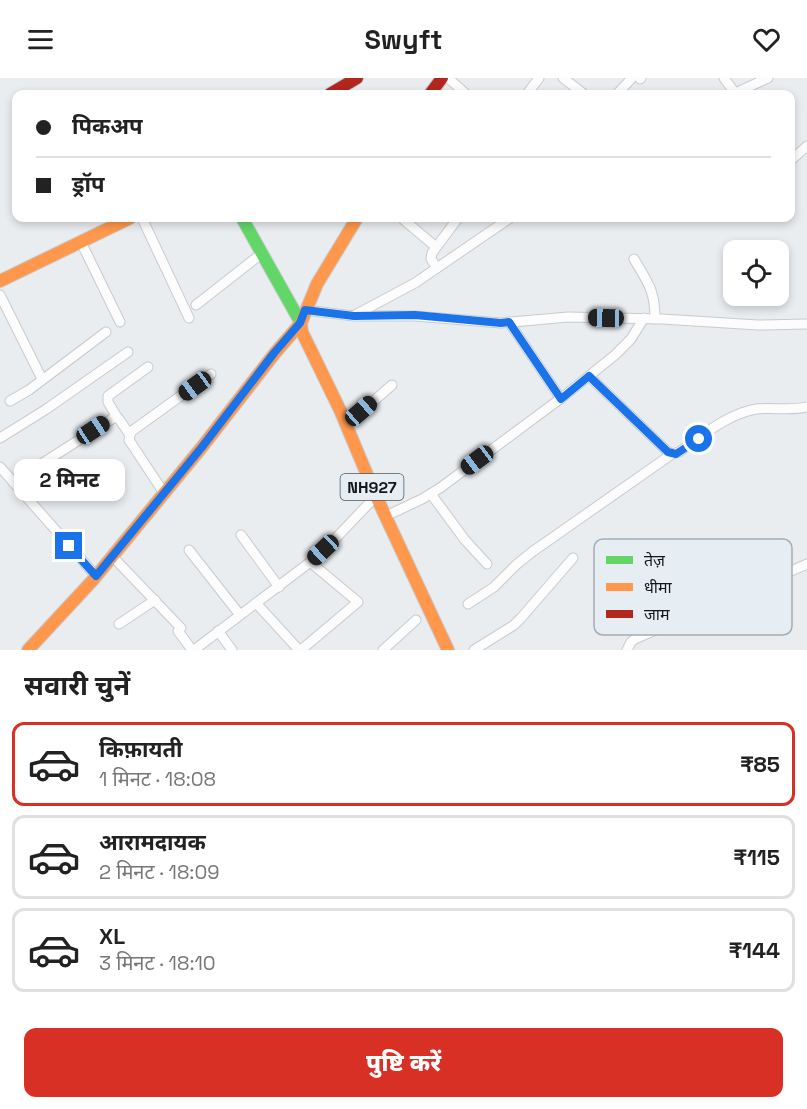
<!DOCTYPE html>
<html lang="hi">
<meta charset="utf-8">
<style>
:root{--surface:#fff;--page:#f6f6f6;--text:#222;--muted:#767676;--line:#e0e0e0;--accent:#d93025}
body{margin:0;font-family:"Space Grotesk","Noto Sans Devanagari",sans-serif;background:var(--page);color:var(--text);height:100vh;display:flex;flex-direction:column;font-size:22px;white-space:nowrap}
*{box-sizing:border-box;margin:0}
p{font-size:20px;color:var(--muted)}
.icon{flex:none;width:33px;height:33px;fill:none;stroke:currentColor;stroke-width:2;stroke-linecap:round;stroke-linejoin:round}
.map{position:relative;height:572px;overflow:hidden}
.drawer{display:flex;flex-direction:column;background:var(--surface);flex:1}
.drawer>*{flex:none}
.guide{position:absolute;left:12px;top:12px;width:783px;height:132px;border-radius:12px;box-shadow:0 3px 9px #0003;display:grid;align-content:center;height:132px;padding:0 24px;background:var(--surface)}
.buttons{position:absolute;left:723px;top:162px;display:grid;gap:12px}
.buttons a{display:grid;place-items:center;width:66px;height:66px;border-radius:12px;background:var(--surface);box-shadow:0 3px 9px #0003;font-size:30px}
.end{position:absolute;width:27px;height:27px;margin:-14px;border:8px solid #1a73e8;background:#fff;box-shadow:0 0 0 3px #fff}
.from{border-radius:50%}
.bubble{position:absolute;height:42px;border-radius:12px;background:var(--surface);box-shadow:0 3px 9px #0003;font-size:20px;font-weight:800;line-height:42px;text-align:center}
.car{position:absolute;width:18px;height:36px;margin:-18px -9px;border-radius:8px;box-shadow:0 0 4px 2px #0007;background:linear-gradient(#222 24%,#8ab4d8 0 40%,#222 0 76%,#8ab4d8 0 86%,#222 0)}
.guide b{display:flex;align-items:center;gap:21px;height:57px;font-size:22px}
.guide b+b{border-top:2px solid var(--line)}
.guide i{width:15px;height:15px;background:var(--text)}
ul{padding:0;list-style:none}
li{display:flex;align-items:center;gap:18px;height:84px;margin:0 12px 9px;padding:0 12px;border:3px solid var(--line);border-radius:12px}
li div{flex:1}
li b{display:block;font-size:22px}
li em{font-style:normal;font-weight:800}
li.on{border-color:var(--accent)}
li>.icon{width:54px;height:54px;stroke-width:1.5}
h2{padding:0 24px;font-size:27px;line-height:72px}
.primary-button{display:flex;gap:12px;margin-top:auto;padding:12px 24px}
.primary-button a{flex:1;height:69px;border-radius:12px;background:var(--accent);color:#fff;font-size:24px;font-weight:800;line-height:69px;text-align:center}
header{display:flex;justify-content:space-between;align-items:center;height:78px;padding:0 24px;background:var(--surface);font-size:27px;font-weight:800}
.map>svg:first-child{display:block}
</style>
<header><svg class="icon" aria-label="menu" viewBox="0 0 24 24"><path d="M4 6h16M4 12h16M4 18h16"/></svg>Swyft<svg class="icon" aria-label="heart" viewBox="0 0 24 24"><path d="M12 20l-8-8c-3-5 5-10 8-4 3-6 11-1 8 4z"/></svg></header>
<div class="map">
<svg width="807" height="572" viewBox="0 0 807 572">
<rect width="100%" height="100%" fill="#e9edf0"/>
<g fill="none" stroke-linecap="round" stroke-linejoin="round">
<defs>
<g id="street">
<path d="M448 0 466 16"/>
<path d="M563 0 584 16"/>
<path d="M724 0 735 15"/>
<path d="M640 1 641 0"/>
<path d="M527 16 539 0"/>
<path d="M617 16 632 0"/>
<path d="M733 16 768 0"/>
<path d="M790 83 807 68"/>
<path d="M142 140 189 240"/>
<path d="M403 140 404 142 436 169"/>
<path d="M81 164 120 244"/>
<path d="M634 181C648 205 655 212 655 241"/>
<path d="M437 190 431 181 432 175 458 140"/>
<path d="M0 217 42 301"/>
<path d="M196 227 261 176"/>
<path d="M305 232 354 238H415L501 245 568 239 662 241 758 247 807 246"/>
<path d="M355 237 415 205 510 140"/>
<path d="M509 244 561 321"/>
<path d="M589 298 668 374 672 376 679 374C702 358 727 336 756 331 773 329 790 333 807 329"/>
<path d="M10 323 29 312 106 254"/>
<path d="M117 339 108 324V318L148 289"/>
<path d="M346 347 392 307"/>
<path d="M0 360 45 332 128 274"/>
<path d="M0 389 96 498"/>
<path d="M13 404 115 339 119 341 130 357"/>
<path d="M164 415 129 362 130 357 132 353 211 296"/>
<path d="M431 416 465 462 487 486"/>
<path d="M386 438 422 421 440 410 564 318 615 277 631 261 644 240"/>
<path d="M241 457 279 509"/>
<path d="M189 472 240 537"/>
<path d="M112 478 181 550"/>
<path d="M256 525 299 572"/>
<path d="M468 526 494 509 516 487 532 474 672 376"/>
<path d="M119 546 155 522"/>
<path d="M178 553 192 572"/>
<path d="M218 553 232 572"/>
<path d="M194 572 309 485 336 460 376 418"/>
<path d="M301 572 358 524 310 484"/>
<path d="M383 572 416 542"/>
<path d="M474 572 514 547 521 540 573 480"/>
<path d="M627 572 631 564 635 561 807 486"/>
</g>
<path id="fast" d="M242 140 301 245"/>
<g id="slow">
<path d="M357 140 317 206 301 245 302 254 340 332 376 418 448 572"/>
<path d="M0 203 130 140"/>
<path d="M28 572 93 502 202 369 275 275 301 245"/>
</g>
<g id="jam">
<path d="M330 16 357 0"/>
<path d="M430 16 442 0"/>
</g>
</defs>
<use href="#street" stroke="#c8cbcd" stroke-width="11"/>
<use href="#fast" stroke="#c8cbcd" stroke-width="14"/>
<use href="#slow" stroke="#c8cbcd" stroke-width="14"/>
<use href="#jam" stroke="#c8cbcd" stroke-width="14"/>
<use href="#street" stroke="#fcfcfd" stroke-width="9"/>
<use href="#fast" stroke="#63d668" stroke-width="12"/>
<use href="#slow" stroke="#ff974d" stroke-width="12"/>
<use href="#jam" stroke="#b3261e" stroke-width="12"/>
</g>
<g fill="none" stroke-linecap="round" stroke-linejoin="round">
<path stroke="#1a73e8" stroke-width="8" d="M69 468 96 498 202 369 274 275 300 245 305 232 354 238 415 237 501 245 509 244 561 321 589 298 668 374 676 376 699 361"/>
</g>
<g text-anchor="middle" dominant-baseline="central" stroke-width="6" stroke-linejoin="round" paint-order="stroke">
<rect fill="#e6edf3" stroke="#53565a" stroke-width="1.5" x="340.5" y="396" width="63" height="26" rx="4.5"/>
<g font-size="16" font-weight="bold" fill="#141619">
<text x="372" y="409">NH927</text>
</g>
</g>
<rect x="594" y="461" width="198" height="96" rx="9" fill="#e6edf3" stroke="#a7acb2" stroke-width="1.5"/>
<rect x="606" y="478" width="27" height="8" fill="#63d668"/>
<rect x="606" y="505" width="27" height="8" fill="#ff974d"/>
<rect x="606" y="532" width="27" height="8" fill="#b3261e"/>
<g font-size="16" fill="#141619">
<text x="644" y="488">तेज़</text>
<text x="644" y="515">धीमा</text>
<text x="644" y="542">जाम</text>
</g>
</svg>
<div class="buttons">
<a><svg class="icon" aria-label="locate" viewBox="0 0 24 24"><circle cx="12" cy="12" r="6"/><path d="M12 2v4M12 18v4M2 12h4M18 12h4"/></svg></a>
</div>
<i class="end from" style="left:699px;top:361px"></i>
<i class="end" style="left:69px;top:468px"></i>
<div class="bubble" style="left:14px;top:381px;width:111px">2 मिनट</div>
<i class="car" style="left:606px;top:240px;rotate:271deg"></i>
<i class="car" style="left:195px;top:308px;rotate:234deg"></i>
<i class="car" style="left:361px;top:333px;rotate:49deg"></i>
<i class="car" style="left:93px;top:352px;rotate:57deg"></i>
<i class="car" style="left:477px;top:382px;rotate:233deg"></i>
<i class="car" style="left:323px;top:472px;rotate:227deg"></i>
<div class="guide">
<b><i class="from"></i>पिकअप</b>
<b><i></i>ड्रॉप</b>
</div>
</div>
<section class="drawer">
<h2>सवारी चुनें</h2>
<ul>
<li class="on"><svg class="icon" aria-label="car" viewBox="0 0 24 24"><path d="M5 17H2v-5l4-1 3-4h7l3 4 3 1v5h-3M9 17h6M6 11h13"/><circle cx="7" cy="17" r="2"/><circle cx="17" cy="17" r="2"/></svg><div><b>किफ़ायती</b><p>1 मिनट · 18:08</p></div><em>₹85</em></li>
<li><svg class="icon" aria-label="car" viewBox="0 0 24 24"><path d="M5 17H2v-5l4-1 3-4h7l3 4 3 1v5h-3M9 17h6M6 11h13"/><circle cx="7" cy="17" r="2"/><circle cx="17" cy="17" r="2"/></svg><div><b>आरामदायक</b><p>2 मिनट · 18:09</p></div><em>₹115</em></li>
<li><svg class="icon" aria-label="car" viewBox="0 0 24 24"><path d="M5 17H2v-5l4-1 3-4h7l3 4 3 1v5h-3M9 17h6M6 11h13"/><circle cx="7" cy="17" r="2"/><circle cx="17" cy="17" r="2"/></svg><div><b>XL</b><p>3 मिनट · 18:10</p></div><em>₹144</em></li>
</ul>
<div class="primary-button"><a>पुष्टि करें</a></div>
</section>
